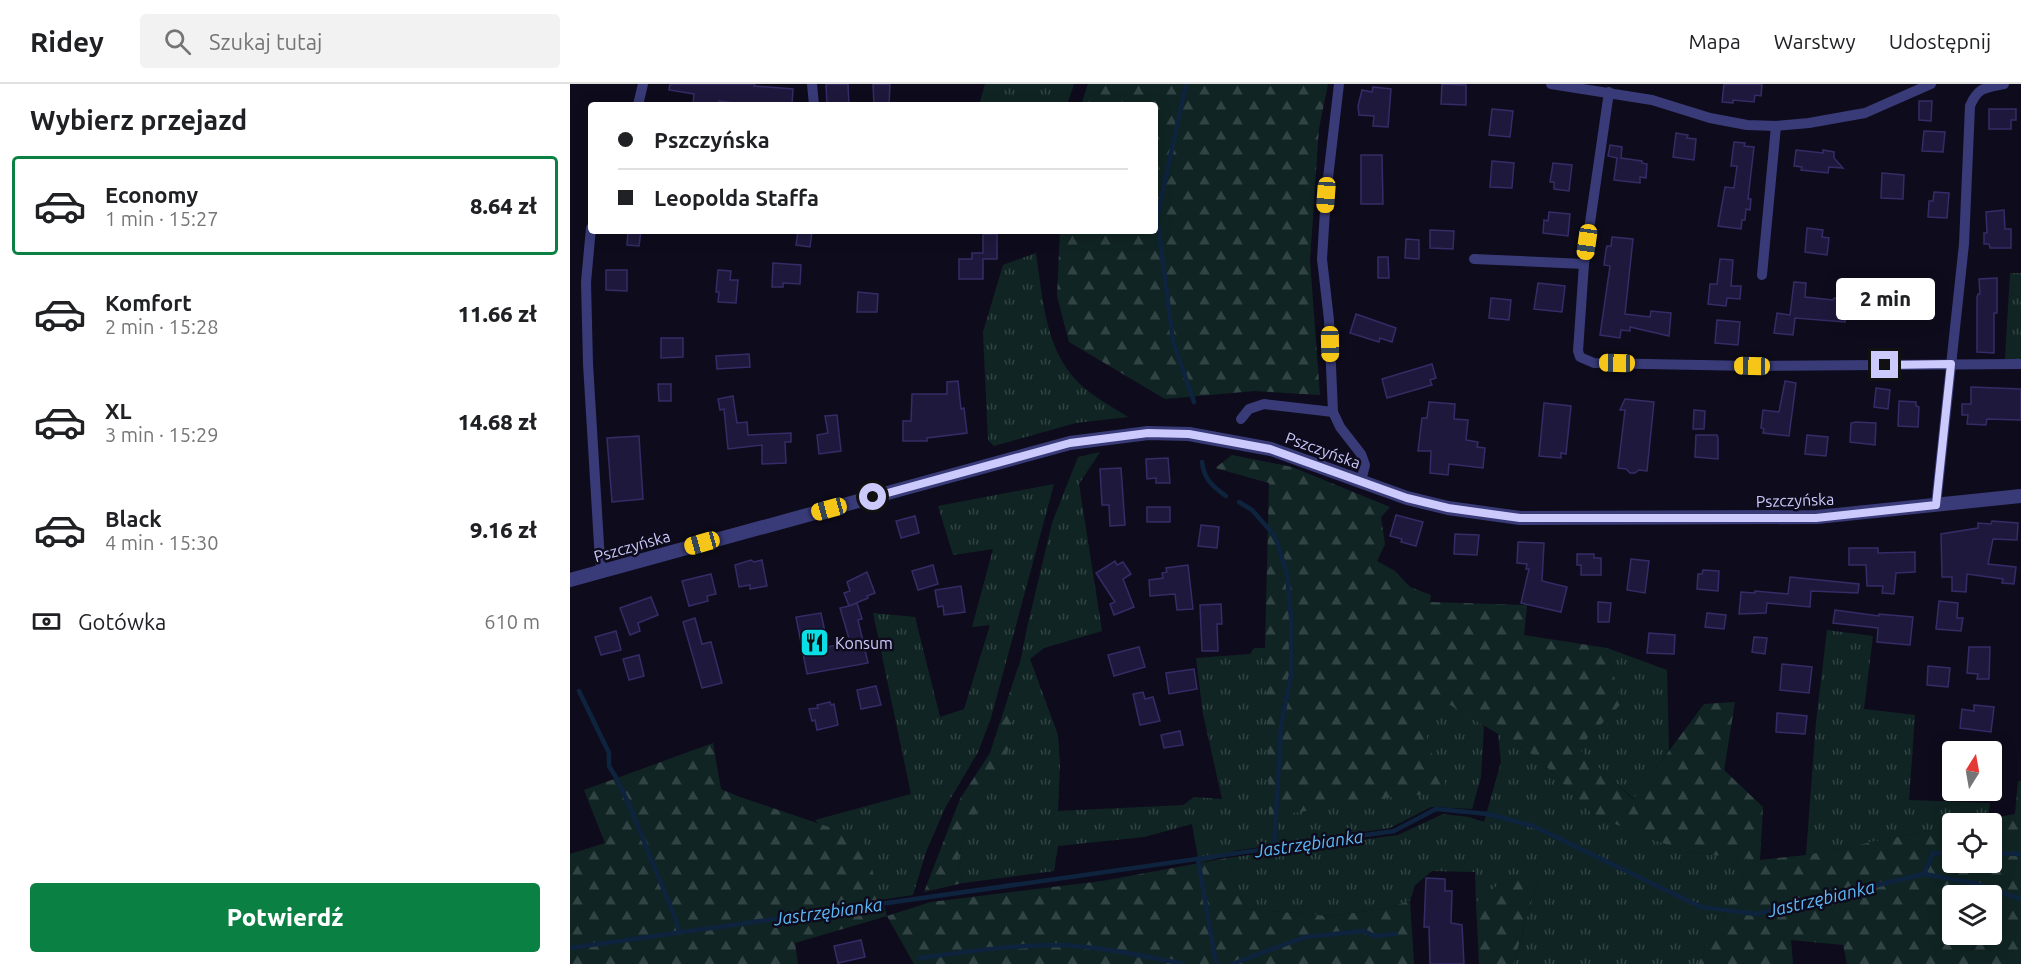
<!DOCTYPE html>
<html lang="pl">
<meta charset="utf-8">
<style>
:root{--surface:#fff;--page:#f2f2f2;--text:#202124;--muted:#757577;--line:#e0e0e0;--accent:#0b8043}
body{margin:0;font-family:Ubuntu,sans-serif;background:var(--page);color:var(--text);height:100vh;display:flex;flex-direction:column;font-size:22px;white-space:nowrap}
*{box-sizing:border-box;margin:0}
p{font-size:20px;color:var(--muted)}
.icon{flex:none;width:33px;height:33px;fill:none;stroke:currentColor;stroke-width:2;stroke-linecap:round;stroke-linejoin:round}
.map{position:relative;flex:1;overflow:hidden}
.side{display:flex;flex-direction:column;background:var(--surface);width:570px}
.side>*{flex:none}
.banner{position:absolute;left:18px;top:18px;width:570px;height:132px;border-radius:6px;box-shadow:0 3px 15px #0003;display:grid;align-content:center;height:132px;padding:0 30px;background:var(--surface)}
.needle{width:39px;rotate:11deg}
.tools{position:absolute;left:1372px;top:657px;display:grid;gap:12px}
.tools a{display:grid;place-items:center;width:60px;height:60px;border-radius:6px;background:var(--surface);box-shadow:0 3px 15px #0003;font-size:30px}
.end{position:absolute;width:27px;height:27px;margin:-14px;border:8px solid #cccafc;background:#111;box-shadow:0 0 0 3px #111}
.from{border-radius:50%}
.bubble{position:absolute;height:42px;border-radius:6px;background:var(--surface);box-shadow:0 3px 15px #0003;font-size:20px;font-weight:800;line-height:42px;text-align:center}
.car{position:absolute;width:18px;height:36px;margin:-18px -9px;border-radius:8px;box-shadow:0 0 4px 2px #0007;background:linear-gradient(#f5c518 24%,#345 0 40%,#f5c518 0 76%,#345 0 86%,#f5c518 0)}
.banner b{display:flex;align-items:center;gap:21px;height:57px;font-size:22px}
.banner b+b{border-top:2px solid var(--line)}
.banner i{width:15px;height:15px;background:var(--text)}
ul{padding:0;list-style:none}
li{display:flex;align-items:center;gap:18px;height:99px;margin:0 12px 9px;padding:0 18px;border:3px solid transparent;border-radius:6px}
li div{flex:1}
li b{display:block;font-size:22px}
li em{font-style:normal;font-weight:800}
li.selected{border-color:var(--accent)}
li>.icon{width:54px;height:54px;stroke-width:1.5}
h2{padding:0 30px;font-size:27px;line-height:72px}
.pay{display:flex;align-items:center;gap:15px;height:66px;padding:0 30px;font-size:22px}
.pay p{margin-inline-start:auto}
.button{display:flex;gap:12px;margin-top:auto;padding:12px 30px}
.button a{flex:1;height:69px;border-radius:6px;background:var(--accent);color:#fff;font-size:24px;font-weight:800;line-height:69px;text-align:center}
header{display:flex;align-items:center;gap:36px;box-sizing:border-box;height:84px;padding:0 30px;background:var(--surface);border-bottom:2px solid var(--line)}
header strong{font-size:28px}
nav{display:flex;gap:33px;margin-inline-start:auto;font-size:21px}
.search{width:420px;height:54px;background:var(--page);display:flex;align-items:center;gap:15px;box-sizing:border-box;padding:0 21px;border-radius:6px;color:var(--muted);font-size:22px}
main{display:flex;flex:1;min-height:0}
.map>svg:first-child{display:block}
</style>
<header>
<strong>Ridey</strong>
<div class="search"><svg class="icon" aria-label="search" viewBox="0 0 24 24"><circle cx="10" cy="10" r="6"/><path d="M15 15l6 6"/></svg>Szukaj tutaj</div>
<nav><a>Mapa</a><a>Warstwy</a><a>Udostępnij</a></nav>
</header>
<main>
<section class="side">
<h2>Wybierz przejazd</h2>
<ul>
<li class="selected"><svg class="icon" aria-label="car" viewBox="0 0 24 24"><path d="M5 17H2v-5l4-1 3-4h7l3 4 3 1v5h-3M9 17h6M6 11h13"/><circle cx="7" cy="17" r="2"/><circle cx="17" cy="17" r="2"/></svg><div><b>Economy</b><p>1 min · 15:27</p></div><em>8.64 zł</em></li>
<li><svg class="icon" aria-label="car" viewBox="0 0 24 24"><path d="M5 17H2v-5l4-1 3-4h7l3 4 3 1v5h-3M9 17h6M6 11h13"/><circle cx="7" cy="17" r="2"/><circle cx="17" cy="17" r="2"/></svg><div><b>Komfort</b><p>2 min · 15:28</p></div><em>11.66 zł</em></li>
<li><svg class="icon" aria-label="car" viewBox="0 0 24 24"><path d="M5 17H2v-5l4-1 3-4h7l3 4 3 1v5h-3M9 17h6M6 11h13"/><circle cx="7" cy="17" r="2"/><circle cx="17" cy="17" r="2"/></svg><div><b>XL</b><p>3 min · 15:29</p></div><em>14.68 zł</em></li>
<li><svg class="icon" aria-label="car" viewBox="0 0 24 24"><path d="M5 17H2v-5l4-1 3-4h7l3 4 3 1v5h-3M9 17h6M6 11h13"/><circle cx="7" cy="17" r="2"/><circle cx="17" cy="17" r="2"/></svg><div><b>Black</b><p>4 min · 15:30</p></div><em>9.16 zł</em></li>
</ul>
<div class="pay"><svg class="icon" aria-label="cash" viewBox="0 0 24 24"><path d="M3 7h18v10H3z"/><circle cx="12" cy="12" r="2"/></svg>Gotówka<p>610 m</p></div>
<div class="button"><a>Potwierdź</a></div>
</section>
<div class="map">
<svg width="1451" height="880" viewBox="0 0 1451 880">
<defs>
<pattern id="grass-tufts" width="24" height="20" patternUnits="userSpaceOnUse" patternTransform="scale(1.5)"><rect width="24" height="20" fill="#102523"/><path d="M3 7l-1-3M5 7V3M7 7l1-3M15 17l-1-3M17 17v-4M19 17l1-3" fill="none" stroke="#324344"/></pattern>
<pattern id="forest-firs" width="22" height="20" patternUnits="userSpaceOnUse" patternTransform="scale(1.5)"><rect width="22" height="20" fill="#102523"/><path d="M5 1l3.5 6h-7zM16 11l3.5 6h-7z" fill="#324344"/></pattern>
</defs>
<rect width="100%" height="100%" fill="#0e0c1c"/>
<g fill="url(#grass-tufts)">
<path d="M415 0H504L497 21H409Z"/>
<path d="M466 169C473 215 475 269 512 302 525 314 543 323 558 333L506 339 424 362 418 356 413 248 433 181Z"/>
<path d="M1440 189H1451V276L1435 275Z"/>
<path d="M530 368 509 400 532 547 474 564 460 575 488 651 490 680 488 727 613 721 624 713 652 715 633 630 626 574 680 570 684 564H695L700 733 856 669 852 637 874 613 914 642 911 693 902 725 861 723 820 744 663 767 664 770 629 779 622 740 574 753 488 762 484 787 393 799 388 774 395 748 436 680 446 599 457 544 482 439 508 373Z"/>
<path d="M484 400 421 634 408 668 375 724 356 768 343 811 290 819 279 769 245 736 341 710 303 529 345 533 370 633 394 625 420 541 402 543 423 465 383 471 368 422Z"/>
<path d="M1257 546 1303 552 1294 625 1345 631 1339 716 1420 719 1418 735 1396 739 1383 740V742L1236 771 1246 638Z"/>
<path d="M1037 564 1097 586 1099 666 1064 715 1007 664 1051 620Z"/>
<path d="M928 650 968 674 1025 732 1115 768 1189 776 1177 783 1128 880H943L969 794 935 796 906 818 905 788 862 787 845 801 840 817 813 825 760 832 675 825 657 774 828 751 873 730 899 733 914 738 931 678Z"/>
</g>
<g fill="url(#forest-firs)" fill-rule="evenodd">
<path d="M518 0H758L749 44 740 177 750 311 684 307 595 315 499 258 487 212 490 147H585V21H511Z"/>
<path d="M662 371 722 383 820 423 811 433 815 460 807 477 825 487 840 503 861 511 860 518 957 521 954 551 1037 564 1051 620 1008 664 1063 715 1134 620 1165 618 1154 686 1193 723 1190 776 1236 771 1383 742V778H1422V740L1396 739 1445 730 1448 697H1451V880H1277L1273 861 1221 856 1223 880H1128L1177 783 1188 776 1115 768 1025 732 968 674 875 618 853 637 860 666 874 692 876 709 830 712 699 733 695 564 699 399 645 384ZM1383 812H1422V850H1383Z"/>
<path d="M450 577 436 680 395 748 388 774 393 799 354 808 390 715 420 669Z"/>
<path d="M143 659 151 705 170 713 292 754 317 832 361 818 532 797 657 774 675 825 760 832 813 825 840 817 844 880H344L317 832 225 859 228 880H0V770L35 759 14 706Z"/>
<path d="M969 793 943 880H909L906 818 935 796Z"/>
</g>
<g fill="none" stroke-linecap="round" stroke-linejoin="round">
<g stroke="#0e233e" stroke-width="4.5">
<path d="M616 0 587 134 603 257 624 318"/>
<path d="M632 378C634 395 642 402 656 412"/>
<path d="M669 418 682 426 705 452 717 490 721 533V591L711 641 704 764"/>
<path d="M9 607 39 669V682L47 695 60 723 106 836 109 848"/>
<path d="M1422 769 1451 770"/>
<path d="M628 775 646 880"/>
<path d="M1354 790 1363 769H1383"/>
<path d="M0 864 824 747 866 725 918 730 963 742 1131 823 1186 830 1354 790 1404 799 1451 815"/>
<path d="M350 874C395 868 440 861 487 861 529 862 573 872 614 880"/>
<path d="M662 880 735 853 794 847 804 852 826 850"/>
</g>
</g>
<g fill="#1e193c" stroke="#342c66" stroke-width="1.5">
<path d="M100 0H185L184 2 223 5 222 21H181L149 17 148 21H123L124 10 99 6Z"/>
<path d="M256 0H278L279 21H257Z"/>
<path d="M303 0H320L319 21H304Z"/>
<path d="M872 0 896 1V21L871 20Z"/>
<path d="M1154 0H1192L1191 12 1185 11 1184 18 1163 16V19L1152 18Z"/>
<path d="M803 3 821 5 818 43 803 42 804 32 789 31 788 22 792 6 802 8Z"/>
<path d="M1349 17H1362L1361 37 1349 36Z"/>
<path d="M922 25 943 27 940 53 919 51Z"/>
<path d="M1419 25H1446V36H1441V45H1419Z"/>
<path d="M1354 47 1375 48 1373 68 1352 67Z"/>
<path d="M1106 49 1118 51 1117 54 1126 55 1124 76 1103 73Z"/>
<path d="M1164 58 1175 59 1174 62 1184 63 1178 115H1181L1180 126 1176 125 1175 136H1172L1171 145 1148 142 1155 103 1164 104 1167 82H1161Z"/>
<path d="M1040 61 1052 63 1051 74 1072 77V79L1077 80 1076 94 1070 93V99L1044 96 1047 74 1038 72Z"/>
<path d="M1226 66 1253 69V66L1264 68V74L1273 84 1259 83 1258 89 1231 86 1232 83 1224 82Z"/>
<path d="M791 71H812L813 120H791Z"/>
<path d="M922 77 944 79 942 104 920 103Z"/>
<path d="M983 79 1002 81 999 107 984 105V98H980Z"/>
<path d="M1312 89 1334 91 1333 115 1311 114Z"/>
<path d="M1364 108 1379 109 1377 134 1358 133 1359 117H1363Z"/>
<path d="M1434 126 1435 145H1441V164H1420L1419 160H1414V149H1417L1416 128Z"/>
<path d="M979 128 1000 130 998 152 973 149 974 136 978 137Z"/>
<path d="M1237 144 1253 146 1252 153 1259 154 1257 171 1235 168Z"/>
<path d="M860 146 884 147 883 165 860 164Z"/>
<path d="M58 147H71L69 162 57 161Z"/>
<path d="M228 147H242L240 163 226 161Z"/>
<path d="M413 150H427V175H413V195H389V175H402V169H413Z"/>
<path d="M1042 153 1063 155 1055 230 1080 233 1081 227 1101 229 1099 252 1060 243V247L1051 246 1050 254 1030 251 1040 182 1034 181 1036 166 1037 162H1041Z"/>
<path d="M836 155 849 156V175L835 174Z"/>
<path d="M808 173H818L819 194H808Z"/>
<path d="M1150 175 1163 176 1161 202H1171L1170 215 1157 214 1156 222 1138 220 1140 200H1147Z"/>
<path d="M203 179 231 181 230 200 213 199V203H202Z"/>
<path d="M36 186H57V207L36 206Z"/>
<path d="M148 186 161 187 160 196H168L166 219 148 218 149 208H146Z"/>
<path d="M1427 194V229H1424V269L1407 268V213L1408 210H1410L1409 195Z"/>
<path d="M1224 198 1236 199 1235 213 1263 216 1264 214 1278 216 1275 238 1225 234 1223 251 1204 249 1207 229 1220 231Z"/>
<path d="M968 199 995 202 992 228 964 225Z"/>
<path d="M1298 204 1326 206 1323 230 1296 227Z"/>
<path d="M288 208 308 210 307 228H287Z"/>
<path d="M921 214 941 216 939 236 919 234Z"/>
<path d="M786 230 826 244 822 258 810 254 809 258 780 249Z"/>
<path d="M1147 236 1170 238 1168 261 1145 259Z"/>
<path d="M91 254H113V273L91 274Z"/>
<path d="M179 270 180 283 147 285 146 272Z"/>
<path d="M862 280 866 294 860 296 862 301 817 314 812 295Z"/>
<path d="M388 297 391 325 394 324 397 349 357 354V357H333V337H341L342 310H377V298Z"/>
<path d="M1215 297 1226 299 1219 352 1193 349 1194 345 1191 344 1193 326 1209 328Z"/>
<path d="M88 300H101V317H89Z"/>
<path d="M1401 303 1451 305V336L1417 335 1416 341 1397 340 1398 331H1392V320H1401Z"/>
<path d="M1306 304 1320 306 1318 325 1304 323Z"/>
<path d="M163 312 167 339 177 338 178 351 221 349V358H215L216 379 192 380V361L158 365 154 325 150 326 148 315Z"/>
<path d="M1055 315 1084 318 1077 387 1069 386 1065 389H1060L1056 385 1048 384 1055 326H1050Z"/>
<path d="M1329 317 1346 318V322L1349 323 1348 343 1328 342Z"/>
<path d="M859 318 885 320 884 335 898 336 896 356 908 358 907 363 915 364 913 384 879 380 878 391 860 389 861 367H848L852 334H857Z"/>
<path d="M974 319 1001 322 996 370 991 369V374L969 372Z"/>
<path d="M1124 326 1135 327 1134 345H1123Z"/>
<path d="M267 331 271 367 249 370 247 351 258 349 255 332Z"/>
<path d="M1286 338 1306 339 1305 361 1280 358 1281 339Z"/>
<path d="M1126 351H1147L1148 354V375L1125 373Z"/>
<path d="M1237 351 1258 353 1256 372 1235 370Z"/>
<path d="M69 352 73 415 42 418 37 354Z"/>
<path d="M598 374 600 399H586V394L577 395 576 375Z"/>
<path d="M551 384 555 441 540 442 539 421H532L530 385Z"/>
<rect x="577" y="423" width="23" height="15"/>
<path d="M826 431 853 438 846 462 831 458 832 455 820 452Z"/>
<path d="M345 432 349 449 331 454 326 437Z"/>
<path d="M1422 437 1448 439 1447 456 1423 455 1418 480 1446 483 1444 500 1432 499 1433 495 1397 490 1396 508 1382 507V493H1372L1371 450 1408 444V439L1421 440Z"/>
<path d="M631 441 649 443 647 464 628 462Z"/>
<path d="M885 450 909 451 907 471 884 470Z"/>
<path d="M948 458 974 459 972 497 997 503 991 528 951 519 959 485H956L957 480 947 479Z"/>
<path d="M1279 464H1308V469L1345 468V488L1326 489 1324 510 1312 509 1313 502H1297L1296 481H1279Z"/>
<path d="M1007 470H1024V474H1031V491H1011V481H1007Z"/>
<path d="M1061 475 1079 477 1075 509 1057 506Z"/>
<path d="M181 476 184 478 192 476 197 502 180 505V501L169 503 165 481Z"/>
<path d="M545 477 547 481 553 478 561 490 553 495 564 523 544 531 540 520 545 518 526 489Z"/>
<path d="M363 481 368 500 348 506 342 487Z"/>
<path d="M618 481 623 525 607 526 605 510 580 512 579 496 593 494 592 489 597 488 596 484Z"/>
<path d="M1133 486 1149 487 1148 507 1127 505 1128 490H1132Z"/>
<path d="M297 488 305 509 297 512 298 514 279 522 287 519 292 535 288 536 298 579 237 590 226 533 251 529 258 563 280 558 270 524 279 522 274 509 280 507 277 498Z"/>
<path d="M141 490 146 510 137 512 138 517 119 522 112 497Z"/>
<path d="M1220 493 1289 500 1288 509 1241 507 1240 523 1197 519 1196 529 1169 530 1171 508 1185 509V507L1218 510Z"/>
<path d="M391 502 395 528 374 531 373 522 368 523 365 506Z"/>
<path d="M81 513 88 531 68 539 70 547 60 551 50 524Z"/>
<path d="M1369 517 1388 519 1387 534H1393L1391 547 1366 545Z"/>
<path d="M1028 518 1041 519 1039 538H1028Z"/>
<path d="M651 520 652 540H647L648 567H632L630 521Z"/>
<path d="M1265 526 1309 532V530L1343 533 1340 561 1307 558 1308 544 1263 539Z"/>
<path d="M1137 529 1156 531 1154 545 1135 543Z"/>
<path d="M125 534 132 560 141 558 152 599 132 604 113 538Z"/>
<path d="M46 547 51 566 31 571 25 553Z"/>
<path d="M1079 549 1105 551 1104 570 1077 569Z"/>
<path d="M1184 553 1197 554 1195 570 1182 568Z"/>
<path d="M569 563 575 583 544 592 538 571Z"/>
<path d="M1399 563H1420L1419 595H1407L1408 590 1397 589Z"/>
<path d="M69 571 74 592 59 596 53 575Z"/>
<path d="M1212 580 1242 583 1239 609 1210 606Z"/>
<path d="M1358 582 1380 584 1378 603 1357 601Z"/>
<path d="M624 585 627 605 599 610 596 589Z"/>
<path d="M306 602 311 621 291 625 287 606Z"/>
<path d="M573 608 575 615 583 613 590 637 570 641 563 610Z"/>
<path d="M260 618 261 621 264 620 268 641 247 646 245 636 242 637 239 625 248 624 247 621Z"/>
<path d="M1404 621 1424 623 1421 648 1390 644 1392 625 1404 627Z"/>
<path d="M1207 629 1237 632 1235 650 1206 648Z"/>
<path d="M610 647 613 661 594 664 591 651Z"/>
<path d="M856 794 875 795V807H882L881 839 892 841 894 880H860L859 843H854Z"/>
<path d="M291 856 295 873 268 879 264 862Z"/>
</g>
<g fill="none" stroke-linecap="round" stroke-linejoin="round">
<g stroke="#393b79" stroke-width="10">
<path d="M242 0 244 21"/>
<path d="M769 0 756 111 752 175 759 236 763 328 770 343 791 370 795 381 791 397"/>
<path d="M981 0 1082 16 1140 34 1177 41 1206 42 1239 39 1295 29 1361 0"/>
<path d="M1039 8 1014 180 1008 267 1010 273 1024 279 1182 282 1451 280"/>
<path d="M68 21 73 0"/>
<path d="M21 144 16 198 18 280 30 477 32 487"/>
<path d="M904 175 1014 180"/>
<path d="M1192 191 1206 42"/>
<path d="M671 335 679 325 694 320 763 328"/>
<path d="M1366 421 1394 160 1400 22C1408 3 1415 4 1434 0"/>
</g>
<path stroke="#393b79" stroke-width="14" d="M0 496 500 359 578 349 619 350 701 365 837 414 878 424 950 434 1247 433 1451 412"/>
</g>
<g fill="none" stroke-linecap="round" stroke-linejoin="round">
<path stroke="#cccafc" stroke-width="8" d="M303 413 500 359 578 349 619 350 700 365 837 414 878 424 950 434H1246L1366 421 1381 280 1315 281"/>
</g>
<defs>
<symbol id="restaurant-square" viewBox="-11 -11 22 22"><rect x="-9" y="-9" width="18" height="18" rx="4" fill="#0cdee6" stroke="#0e0c1c"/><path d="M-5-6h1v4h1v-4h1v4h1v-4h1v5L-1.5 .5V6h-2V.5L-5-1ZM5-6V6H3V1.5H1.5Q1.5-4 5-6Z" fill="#111"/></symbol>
</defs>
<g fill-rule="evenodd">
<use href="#restaurant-square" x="228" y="542" width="33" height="33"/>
</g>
<g text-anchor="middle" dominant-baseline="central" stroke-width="5" stroke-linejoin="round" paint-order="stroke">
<g font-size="16" fill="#cccafc" stroke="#0e0c1c">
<text transform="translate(753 366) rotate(20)">Pszczyńska</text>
<text transform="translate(1225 416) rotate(-2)">Pszczyńska</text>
<text transform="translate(62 462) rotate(-16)">Pszczyńska</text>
</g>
<g font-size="16" fill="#cccafc" stroke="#0e0c1c" text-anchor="start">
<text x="265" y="559">Konsum</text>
</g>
<g font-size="18" font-style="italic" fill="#5db9f7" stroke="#0e0c1c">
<text transform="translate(739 759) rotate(-8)">Jastrzębianka</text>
<text transform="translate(1251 814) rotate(-13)">Jastrzębianka</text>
<text transform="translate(258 827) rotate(-8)">Jastrzębianka</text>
</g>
</g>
</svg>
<div class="tools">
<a><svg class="needle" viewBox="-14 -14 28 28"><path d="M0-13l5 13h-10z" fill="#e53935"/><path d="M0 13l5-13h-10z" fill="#757577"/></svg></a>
<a><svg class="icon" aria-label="locate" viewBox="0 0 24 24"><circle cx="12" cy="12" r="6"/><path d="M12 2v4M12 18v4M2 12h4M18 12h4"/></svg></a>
<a><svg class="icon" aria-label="layers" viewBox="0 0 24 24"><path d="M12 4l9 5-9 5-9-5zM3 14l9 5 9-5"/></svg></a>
</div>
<i class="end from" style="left:303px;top:413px"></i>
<i class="end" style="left:1315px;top:281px"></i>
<div class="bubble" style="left:1266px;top:194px;width:99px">2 min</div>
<i class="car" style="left:756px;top:111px;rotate:184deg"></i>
<i class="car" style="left:1017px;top:158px;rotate:188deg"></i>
<i class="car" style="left:760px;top:260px;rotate:179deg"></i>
<i class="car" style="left:1047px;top:279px;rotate:271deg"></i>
<i class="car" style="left:1182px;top:282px;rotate:271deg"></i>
<i class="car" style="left:259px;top:425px;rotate:255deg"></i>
<i class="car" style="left:132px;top:459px;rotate:254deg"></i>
<div class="banner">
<b><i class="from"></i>Pszczyńska</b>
<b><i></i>Leopolda Staffa</b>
</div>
</div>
</main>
